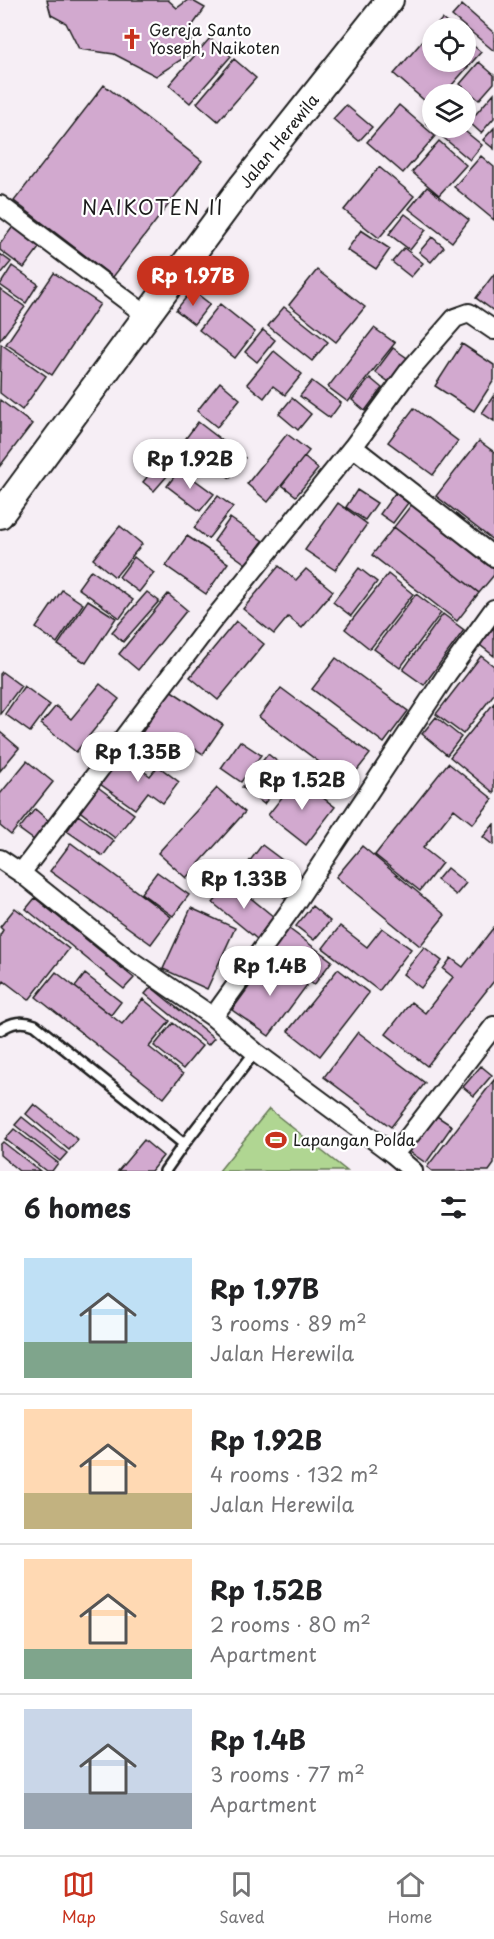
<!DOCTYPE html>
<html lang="en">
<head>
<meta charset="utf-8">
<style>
  :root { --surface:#fff; --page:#f2f2f2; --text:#202124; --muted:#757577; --line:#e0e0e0; --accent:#c8321e }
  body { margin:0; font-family:"Playpen Sans",sans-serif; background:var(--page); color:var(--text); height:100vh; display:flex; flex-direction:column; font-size:22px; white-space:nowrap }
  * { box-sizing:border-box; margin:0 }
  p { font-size:20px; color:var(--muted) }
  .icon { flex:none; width:33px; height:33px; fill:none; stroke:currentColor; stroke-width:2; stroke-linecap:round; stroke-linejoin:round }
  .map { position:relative; height:1171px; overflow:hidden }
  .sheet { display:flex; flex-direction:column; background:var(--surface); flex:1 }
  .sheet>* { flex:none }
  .controls { position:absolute; left:422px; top:18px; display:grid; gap:12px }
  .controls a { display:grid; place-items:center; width:54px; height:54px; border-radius:50%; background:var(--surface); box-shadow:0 3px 9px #0003; font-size:30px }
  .price { position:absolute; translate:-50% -51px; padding:0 14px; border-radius:21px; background:#fff; color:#222; font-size:20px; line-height:39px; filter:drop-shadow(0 2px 3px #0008) }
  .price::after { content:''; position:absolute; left:50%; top:36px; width:18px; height:14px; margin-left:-9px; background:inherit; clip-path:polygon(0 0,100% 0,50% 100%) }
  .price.selected { background:var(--accent); color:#fff }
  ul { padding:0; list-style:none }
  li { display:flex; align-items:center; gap:18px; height:150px; padding:0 24px }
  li+li { border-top:2px solid var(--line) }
  li span { display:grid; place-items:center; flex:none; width:168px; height:120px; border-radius:0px; color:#555 }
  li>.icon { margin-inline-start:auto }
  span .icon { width:72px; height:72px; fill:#fffc; stroke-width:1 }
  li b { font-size:26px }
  h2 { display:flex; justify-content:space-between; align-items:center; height:72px; padding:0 24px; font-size:26px }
  .tabs { display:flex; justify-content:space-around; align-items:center; height:84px; border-top:2px solid var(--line); background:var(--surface); font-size:16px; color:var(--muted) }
  .tabs a { display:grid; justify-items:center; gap:3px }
  .tabs .selected { color:var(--accent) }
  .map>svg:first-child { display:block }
  .green { fill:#b0d692; stroke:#667957; stroke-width:1.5 }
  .building { fill:#d2a9cf; stroke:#1c1c1c; stroke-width:1.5 }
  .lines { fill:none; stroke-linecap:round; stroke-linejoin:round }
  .service-casing { stroke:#1c1c1c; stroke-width:14 }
  .minor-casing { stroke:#1c1c1c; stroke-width:22 }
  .secondary-casing { stroke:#1c1c1c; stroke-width:30 }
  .service { stroke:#fff; stroke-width:9 }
  .minor { stroke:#fff; stroke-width:18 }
  .secondary { stroke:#fff; stroke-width:26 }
  .labels { text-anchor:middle; stroke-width:4.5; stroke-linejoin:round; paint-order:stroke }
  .poi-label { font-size:16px; fill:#1c1c1c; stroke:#fff; text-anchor:start }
  .street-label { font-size:16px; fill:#1c1c1c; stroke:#fff }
  .quarter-label { font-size:20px; letter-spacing:1.5px; fill:#1c1c1c; stroke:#fff }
</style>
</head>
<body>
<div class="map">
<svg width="494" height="1171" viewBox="0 0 494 1171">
  <rect width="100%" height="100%" fill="#f6eef5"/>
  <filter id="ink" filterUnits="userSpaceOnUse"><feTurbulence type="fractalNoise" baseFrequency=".0167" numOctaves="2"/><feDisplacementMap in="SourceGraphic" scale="12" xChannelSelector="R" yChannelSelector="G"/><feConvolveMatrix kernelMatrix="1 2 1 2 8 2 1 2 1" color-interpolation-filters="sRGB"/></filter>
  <g filter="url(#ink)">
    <path class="green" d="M269 1109 347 1171H219Z"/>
    <path class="building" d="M47 0H168L177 8 188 0H191L205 8 190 29 193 52 156 76 114 54 79 49 66 23 51 15Z
      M462 5 494 33V51L452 16Z
      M442 19 453 28H434Z
      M432 30V62H465V39L481 52 444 94H432V107L394 74Z
      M210 38 231 56 190 103 169 85Z
      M234 59 256 78 218 121 197 103Z
      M479 62 494 75V83L479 100 460 84Z
      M104 85 202 161 113 277 14 201Z
      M494 93V118L481 133 469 122Z
      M346 105 372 127 359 141 333 119Z
      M399 105 435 136 403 173 367 142Z
      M432 116V128H461L482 145 470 160 426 123Z
      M494 128V149L483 140Z
      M439 141 466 165 439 195 412 172Z
      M481 156 494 167V220L454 187Z
      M379 167 414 196 379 238 344 210Z
      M427 187 469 220 452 242 409 209Z
      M405 214 426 230 410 250 389 234Z
      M15 224 42 244 24 268 0 250V244Z
      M361 230 390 249 376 269 347 250Z
      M432 237 444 247 431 262 419 252Z
      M404 248 423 263 411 277 392 262Z
      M0 254 11 262 0 275Z
      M12 266 38 284 26 303 0 285Z
      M317 270 365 307 336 342 289 305Z
      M54 273 100 304 52 375 6 344Z
      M494 274V311L476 298Z
      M0 289 25 307 0 340Z
      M192 290 210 304 194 324 176 310Z
      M220 304 255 332 235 358 199 330Z
      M284 307 328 342 312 361 268 326Z
      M374 328 395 343 348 402 328 387Z
      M263 330 275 340 257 362 245 352Z
      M1 344 46 376 22 410 0 393Z
      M462 344 494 365V380L474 411 435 386Z
      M393 348 410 360 392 384 375 372Z
      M274 351 302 374 285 395 273 386 264 398 247 384Z
      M370 378 382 388 365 411 352 400Z
      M312 381 341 403 330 418 300 396Z
      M220 382 240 399 217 427 197 411Z
      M494 395V421L482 413Z
      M292 398 311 414 298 430 279 414Z
      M0 400 32 424 0 466Z
      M414 408 458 441 433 475 388 442Z
      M198 422 245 458 230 478 183 442Z
      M287 434 309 451 268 502 247 484Z
      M479 441 494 452V541L436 496Z
      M169 451 181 460 154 491 143 482Z
      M304 457 318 469 296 496 282 485Z
      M180 469 214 494 200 511 167 486Z
      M357 490 377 503 365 520 346 507Z
      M395 493 408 503 393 523 380 514Z
      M218 496 233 507 208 539 194 528Z
      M338 503 367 524 335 570 305 550Z
      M412 504 494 568V575L479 593 394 527Z
      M230 518 263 541 246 564 214 541Z
      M120 526 142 544 115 577 93 559Z
      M394 527 479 593 457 621 372 555Z
      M187 536 228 563 206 594 166 566Z
      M134 557 154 573 139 592 119 577Z
      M279 566 296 580 306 569 333 591 302 628 288 617 274 634 243 609Z
      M359 568 377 582 351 616 333 602Z
      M91 570 133 600 120 618 78 588Z
      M388 574 413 594 370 649 345 629Z
      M62 590 83 604 57 643 36 628Z
      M147 592 159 601 123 642 112 632Z
      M168 594 187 610 138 670 119 654Z
      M416 594 441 613 400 668 374 649Z
      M88 600 116 618 86 663 58 645Z
      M443 614 464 630 424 685 403 670Z
      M236 621 264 644 218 700 190 677Z
      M494 627V656L480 645Z
      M481 656 494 666V694L463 734 436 714Z
      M336 658 408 711 384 743 312 689Z
      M2 672 21 686 0 714V674Z
      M100 684 119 699 76 752 41 724 56 706 71 719Z
      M24 686 50 705 30 732 5 714Z
      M281 688 370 754 347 783 259 717Z
      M170 690 223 725 203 754 183 741 167 763 136 742Z
      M494 703V793L450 757Z
      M436 717 461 737 447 755 422 734Z
      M0 732 19 748 0 771Z
      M240 741 261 755 241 782 221 768Z
      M268 754 289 771 264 804 242 787Z
      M122 755 150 776 158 766 179 782 163 803 148 792 135 809 100 784Z
      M27 761 53 782 11 835 0 826V794Z
      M448 763 493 799 473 824 454 809 423 848 442 863 420 891 375 855Z
      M297 778 335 807 306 845 268 815Z
      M95 785 134 814 115 838 77 809Z
      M217 788 245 812 186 878 158 853Z
      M35 809 49 821 34 840 19 829Z
      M78 815 114 841 103 856 67 831Z
      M494 824V844L493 845 483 837Z
      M71 843 171 917 151 944 50 871Z
      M262 845 302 875 285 898 245 867Z
      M362 846 445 915 420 946 336 877Z
      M447 868 466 883 456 895 437 880Z
      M157 872 189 895 173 916 141 893Z
      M231 882 274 917 257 939 213 903Z
      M35 898 134 978 124 989 26 909Z
      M312 906 330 921 314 940 296 926Z
      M15 908 69 949 29 1000 4 981 0 987V935L3 930 0 927Z
      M191 908 235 928 207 989 163 969Z
      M340 926 367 947 382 928 411 949 379 991 323 948Z
      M494 927V981L427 1066 386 1034 411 1002 425 1013 453 977 443 969 451 958 463 967Z
      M288 928 332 961 314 985 270 952Z
      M424 947 442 961 421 988 403 974Z
      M270 958 307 985 269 1036 232 1010Z
      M338 969 369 993 320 1056 288 1031Z
      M56 972 122 1024 143 999 170 1021 149 1047 183 1074 164 1098 36 997Z
      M85 974 121 1002 111 1015 75 987Z
      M151 987 214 1038 208 1045 145 994Z
      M173 1023 202 1046 183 1069 154 1046Z
      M358 1032 425 1083 391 1127 324 1077Z
      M481 1066 492 1075 474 1096 463 1087Z
      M494 1080V1164L489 1171H432L427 1167Z
      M34 1104 78 1140 69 1150 26 1114Z
      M435 1115 452 1126 426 1163 410 1152Z
      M22 1117 67 1153 60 1161 15 1125Z
      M14 1129 58 1163 52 1171H46L5 1139Z
      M144 1140 163 1156 151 1171H118Z
      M3 1142 40 1171H19L0 1155V1145Z"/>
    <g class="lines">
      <defs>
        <path id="service" d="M0 1030C12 1022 22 1020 35 1025L184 1144
          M165 1171 184 1144 255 1052"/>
        <path id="minor" d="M0 205 146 315
          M353 447 494 557
          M0 859 21 873 127 958 213 1017 255 1052 393 1154 407 1139 494 1026
          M21 873 209 625 353 447 408 372 455 318 469 313 494 330
          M213 1017 294 905 447 674 494 609
          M393 1154 413 1171"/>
        <path id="secondary" d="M0 515 243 185 390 0"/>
      </defs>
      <use href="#service" class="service-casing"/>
      <use href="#minor" class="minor-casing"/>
      <use href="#secondary" class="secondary-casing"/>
      <use href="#service" class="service"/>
      <use href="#minor" class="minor"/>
      <use href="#secondary" class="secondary"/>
    </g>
  </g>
  <defs>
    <symbol id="church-bare" viewBox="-9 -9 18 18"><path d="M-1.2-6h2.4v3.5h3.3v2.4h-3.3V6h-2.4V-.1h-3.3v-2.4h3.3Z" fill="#c8321e" stroke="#fff" stroke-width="2.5" paint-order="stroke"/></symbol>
    <symbol id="stadium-bare" viewBox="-9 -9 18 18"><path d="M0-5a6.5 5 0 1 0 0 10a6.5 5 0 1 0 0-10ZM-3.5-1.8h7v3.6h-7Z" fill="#c8321e" stroke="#fff" stroke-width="2.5" paint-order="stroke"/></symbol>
  </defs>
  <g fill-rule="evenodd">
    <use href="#church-bare" x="117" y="24" width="30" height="30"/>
    <use href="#stadium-bare" x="261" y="1125" width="30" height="30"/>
  </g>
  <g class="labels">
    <g class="poi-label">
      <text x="149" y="36">Gereja Santo<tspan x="149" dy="18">Yoseph, Naikoten</tspan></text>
      <text x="293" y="1146">Lapangan Polda</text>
    </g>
    <g class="street-label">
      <text transform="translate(279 141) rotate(-51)" y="6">Jalan Herewila</text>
    </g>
    <g class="quarter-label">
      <text x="153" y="215">NAIKOTEN II</text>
    </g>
  </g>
</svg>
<div class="controls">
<a><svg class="icon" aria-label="locate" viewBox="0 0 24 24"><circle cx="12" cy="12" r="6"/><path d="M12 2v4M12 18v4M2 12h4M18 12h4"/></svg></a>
<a><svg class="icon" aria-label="layers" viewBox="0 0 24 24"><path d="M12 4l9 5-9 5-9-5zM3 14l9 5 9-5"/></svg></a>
</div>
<b class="price selected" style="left:193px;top:307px">Rp 1.97B</b>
<b class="price" style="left:190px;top:490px">Rp 1.92B</b>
<b class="price" style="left:138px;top:783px">Rp 1.35B</b>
<b class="price" style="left:302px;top:811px">Rp 1.52B</b>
<b class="price" style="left:244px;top:910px">Rp 1.33B</b>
<b class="price" style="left:270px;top:997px">Rp 1.4B</b>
</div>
<section class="sheet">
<h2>6 homes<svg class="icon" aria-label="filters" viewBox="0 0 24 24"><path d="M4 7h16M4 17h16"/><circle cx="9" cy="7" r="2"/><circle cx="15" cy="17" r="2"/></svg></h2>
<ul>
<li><span style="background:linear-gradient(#bfe0f5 70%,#7fa58c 0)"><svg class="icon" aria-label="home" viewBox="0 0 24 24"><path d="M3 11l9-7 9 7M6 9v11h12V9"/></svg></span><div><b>Rp 1.97B</b><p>3 rooms · 89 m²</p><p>Jalan Herewila</p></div></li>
<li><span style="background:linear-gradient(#ffd9b3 70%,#c2b280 0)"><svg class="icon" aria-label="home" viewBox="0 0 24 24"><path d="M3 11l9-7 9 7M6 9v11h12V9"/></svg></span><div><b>Rp 1.92B</b><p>4 rooms · 132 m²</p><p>Jalan Herewila</p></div></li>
<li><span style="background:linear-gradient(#ffd9b3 75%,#7fa58c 0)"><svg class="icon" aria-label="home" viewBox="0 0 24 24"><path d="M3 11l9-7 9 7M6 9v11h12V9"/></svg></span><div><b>Rp 1.52B</b><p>2 rooms · 80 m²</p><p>Apartment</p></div></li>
<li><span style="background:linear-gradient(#c9d6e8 70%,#9aa5b1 0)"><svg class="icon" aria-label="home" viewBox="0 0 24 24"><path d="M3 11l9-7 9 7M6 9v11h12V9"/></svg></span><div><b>Rp 1.4B</b><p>3 rooms · 77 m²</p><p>Apartment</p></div></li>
</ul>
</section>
<nav class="tabs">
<a class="selected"><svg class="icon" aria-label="map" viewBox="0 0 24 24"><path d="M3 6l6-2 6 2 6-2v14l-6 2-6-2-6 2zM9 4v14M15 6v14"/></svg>Map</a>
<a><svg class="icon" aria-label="saved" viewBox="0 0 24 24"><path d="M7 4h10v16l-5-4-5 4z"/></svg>Saved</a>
<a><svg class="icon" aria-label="home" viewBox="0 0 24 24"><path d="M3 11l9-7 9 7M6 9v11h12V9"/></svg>Home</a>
</nav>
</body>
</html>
